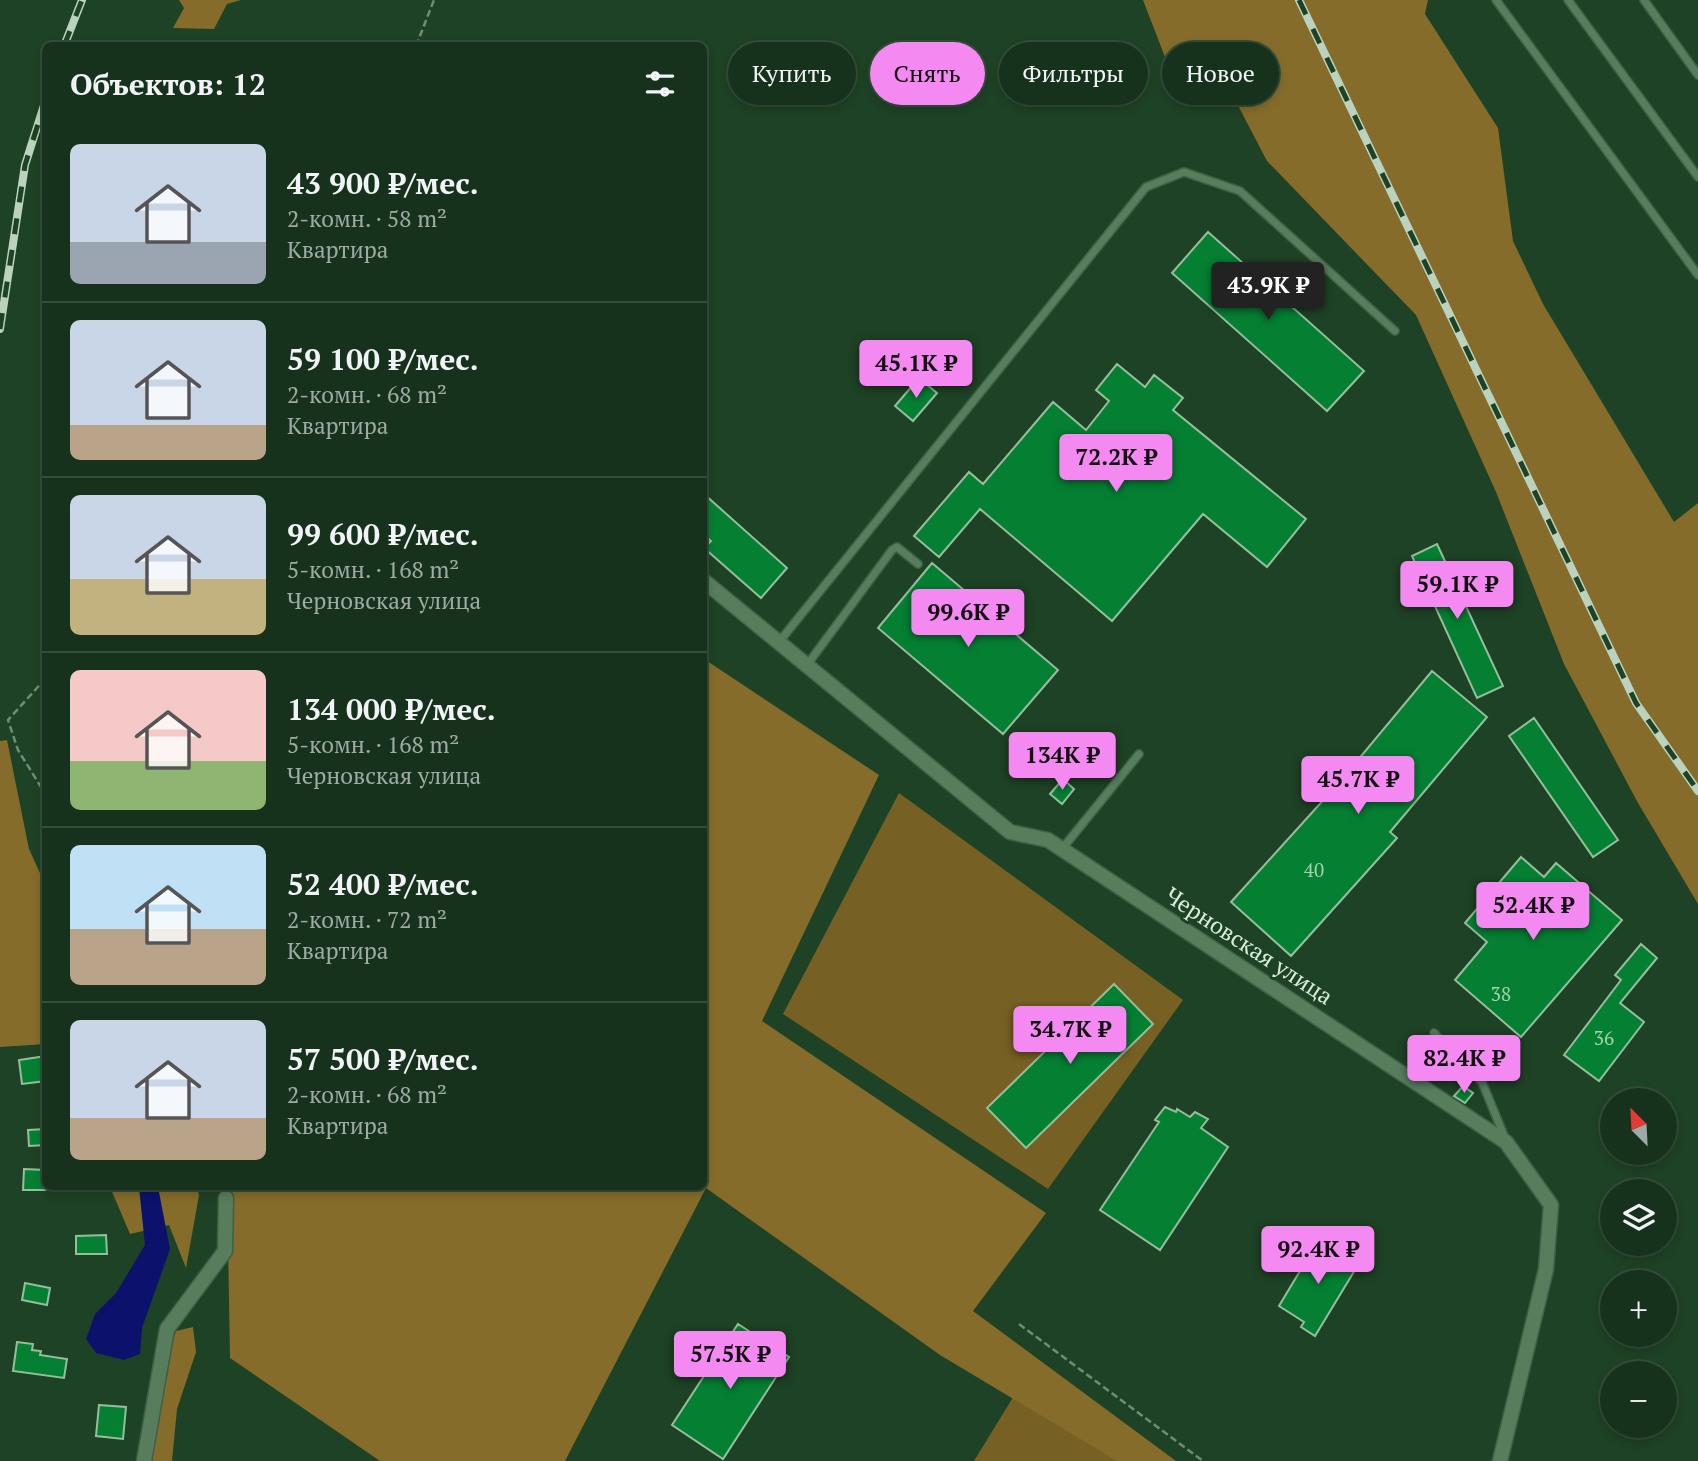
<!DOCTYPE html>
<html lang="ru">
<head>
<meta charset="utf-8">
<style>
  :root { --surface:#16321c; --page:#1f3a25; --text:#f1f3f6; --muted:#9eaaa3; --line:#354d3b; --accent:#f489f1 }
  body { margin:0; font-family:"PT Serif",serif; background:var(--page); color:var(--text); height:100vh; display:flex; flex-direction:column; font-size:26px; white-space:nowrap }
  * { box-sizing:border-box; margin:0 }
  p { font-size:23px; color:var(--muted) }
  .icon { flex:none; width:38px; height:38px; fill:none; stroke:currentColor; stroke-width:2; stroke-linecap:round; stroke-linejoin:round }
  .map { position:relative; flex:1; overflow:hidden }
  .sheet { position:absolute; left:42px; top:42px; width:665px; height:1148px; display:flex; flex-direction:column; background:var(--surface); border-radius:10px; box-shadow:0 4px 10px #0003,0 0 0 2px var(--line) }
  .sheet>* { flex:none }
  .guide { position:absolute; left:728px; top:42px; width:665px; height:63px; display:flex; gap:14px }
  .needle { width:46px; rotate:336deg }
  .buttons { position:absolute; left:1600px; top:1088px; display:grid; gap:14px }
  .buttons a { display:grid; place-items:center; width:77px; height:77px; border-radius:50%; background:var(--surface); box-shadow:0 4px 10px #0003,0 0 0 2px var(--line); font-size:35px }
  .price { position:absolute; translate:-50% -60px; padding:0 16px; border-radius:7px; background:var(--accent); color:#111; font-size:23px; line-height:46px; filter:drop-shadow(0 2px 4px #0008) }
  .price::after { content:''; position:absolute; left:50%; top:42px; width:21px; height:16px; margin-left:-10px; background:inherit; clip-path:polygon(0 0,100% 0,50% 100%) }
  .price.current { background:#222; color:#fff }
  ul { padding:0; list-style:none }
  li { display:flex; align-items:center; gap:21px; height:175px; padding:0 28px }
  li+li { border-top:2px solid var(--line) }
  li span { display:grid; place-items:center; flex:none; width:196px; height:140px; border-radius:10px; color:#555 }
  li>.icon { margin-inline-start:auto }
  span .icon { width:84px; height:84px; fill:#fffc; stroke-width:1 }
  li b { font-size:30px }
  h2 { display:flex; justify-content:space-between; align-items:center; height:84px; padding:0 28px; font-size:30px }
  .chip { padding:0 24px; border-radius:32px; background:var(--surface); box-shadow:0 4px 10px #0003,0 0 0 2px var(--line); font-size:24px; line-height:63px }
  .chip.current { background:var(--accent); color:#111 }
  .map>svg:first-child { display:block }
  .green { fill:#776024 }
  .forest { fill:#856c2a }
  .water { fill:#0c126c }
  .building { fill:#058033; stroke:#96be9b; stroke-width:2 }
  .lines { fill:none; stroke-linecap:round; stroke-linejoin:round }
  .service-casing { stroke:#3f5f46; stroke-width:10 }
  .minor-casing { stroke:#3f5f46; stroke-width:17 }
  .path { stroke:#708d74; stroke-width:2.5; stroke-dasharray:7 3.5; stroke-linecap:butt }
  .service { stroke:#577d5d; stroke-width:7 }
  .minor { stroke:#577d5d; stroke-width:14 }
  .rail-casing { stroke:#bbd3be; stroke-width:8 }
  .rail { stroke:#1e4225; stroke-width:5; stroke-dasharray:16; stroke-linecap:butt }
  .labels { text-anchor:middle; stroke-width:6; stroke-linejoin:round; paint-order:stroke }
  .number-label { font-size:19px; fill:#a3d2b0 }
  .street-label { font-size:23px; fill:#d8edda; stroke:#1e4225 }
</style>
</head>
<body>
<div class="map">
<svg width="1698" height="1461" viewBox="0 0 1698 1461">
  <rect width="100%" height="100%" fill="#1e4225"/>
  <path class="green" d="M899 793 1183 1000 1048 1189 783 1014Z
    M1015 1394 1125 1461H974Z"/>
  <path class="forest" d="M179 0H241L227 4 214 29 173 28 184 8Z
    M1143 0H1428L1425 14 1498 128 1513 241 1543 304 1674 522 1698 503V904L1638 803 1564 664 1496 492 1416 315 1267 161 1231 92 1180 96Z
    M704 659 879 775 762 1021 1046 1213 973 1311 1176 1461H1117L940 1355 706 1188 565 1461H380L230 1358 227 1187 704 1186Z
    M7 740 29 849 45 884 46 1044 0 1047V741Z
    M110 1187H197L199 1195 186 1268 169 1225 130 1234Z
    M193 1327 196 1352 177 1409 172 1461H152L167 1359 176 1331Z"/>
  <path class="water" d="M139 1187H158L170 1249 142 1328 140 1354 124 1360 96 1353 86 1339 95 1314 116 1293 145 1245Z"/>
  <path class="building" d="M1208 232 1364 371 1327 411 1172 273Z
    M1117 364 1145 387 1154 375 1183 398 1173 410 1306 519 1267 567 1203 514 1112 621 980 509 939 557 914 536 969 472 983 484 1053 402 1086 430 1109 401 1096 390Z
    M919 378 937 393 913 421 895 406Z
    M704 494 787 568 761 598 704 548 711 541 704 535Z
    M1437 544 1503 686 1477 698 1412 556Z
    M932 563 1058 670 1003 734 878 628Z
    M1432 671 1487 717 1390 832 1397 838 1291 956 1231 902 1337 785Z
    M1534 718 1618 840 1593 857 1509 736Z
    M1063 779 1074 789 1062 804 1050 794Z
    M1521 857 1544 877 1556 863 1622 920 1521 1037 1455 980 1487 942 1465 923Z
    M1641 944 1657 958 1620 1003 1644 1022 1599 1081 1564 1055 1621 980 1615 975Z
    M1114 984 1153 1024 1026 1148 987 1108Z
    M46 1056V1081L22 1084 19 1060Z
    M1463 1086 1473 1093 1465 1103 1454 1096Z
    M1165 1107 1176 1112 1177 1109 1190 1117 1195 1112 1208 1119 1201 1128 1228 1147 1160 1250 1100 1210 1159 1122 1155 1120Z
    M46 1129V1145L29 1146 28 1130Z
    M24 1169 46 1170V1190H23Z
    M106 1235 107 1254H76V1236Z
    M1321 1236 1334 1244 1332 1249 1358 1265 1315 1336 1301 1327 1304 1322 1279 1306Z
    M25 1283 50 1288 47 1305 22 1300Z
    M738 1324 789 1357 723 1459 672 1425Z
    M17 1342 33 1344 32 1350 41 1351 40 1355 67 1359 64 1378 13 1371Z
    M99 1405 126 1407 123 1439 96 1436Z"/>
  <g class="lines">
    <defs>
      <path id="service" d="M1496 0 1698 275
        M1568 0 1698 177
        M1644 0 1698 75
        M779 642 1146 187 1184 172 1240 191 1395 331
        M807 665 892 550 897 547 918 564
        M1062 849 1139 754
        M1434 1033 1482 1082 1505 1138"/>
      <path id="minor" d="M704 581 1010 832 1048 840 1506 1142 1551 1205 1546 1269 1500 1461
        M144 1461 167 1329 225 1251 226 1198"/>
    </defs>
    <use href="#service" class="service-casing"/>
    <use href="#minor" class="minor-casing"/>
    <path class="path" d="M416 46 434 0
      M46 678 8 720 18 750 46 795
      M1019 1324 1203 1461"/>
    <use href="#service" class="service"/>
    <use href="#minor" class="minor"/>
    <defs>
      <path id="rail" d="M1299 0 1636 703 1698 791
        M64 46 82 0
        M0 329 25 165 46 99"/>
    </defs>
    <use href="#rail" class="rail-casing"/>
    <use href="#rail" class="rail"/>
  </g>
  <g class="labels">
    <g class="number-label">
      <text x="1314" y="877">40</text>
      <text x="1501" y="1001">38</text>
      <text x="1604" y="1045">36</text>
    </g>
    <g class="street-label">
      <text transform="translate(1249 946) rotate(33)" y="8">Черновская улица</text>
    </g>
  </g>
</svg>
<div class="buttons">
<a><svg class="needle" viewBox="-14 -14 28 28"><path d="M0-13l5 13h-10z" fill="#e53935"/><path d="M0 13l5-13h-10z" fill="#9eaaa3"/></svg></a>
<a><svg class="icon" aria-label="layers" viewBox="0 0 24 24"><path d="M12 4l9 5-9 5-9-5zM3 14l9 5 9-5"/></svg></a>
<a>+</a>
<a>−</a>
</div>
<b class="price current" style="left:1268px;top:322px">43.9K ₽</b>
<b class="price" style="left:916px;top:400px">45.1K ₽</b>
<b class="price" style="left:1116px;top:494px">72.2K ₽</b>
<b class="price" style="left:1457px;top:621px">59.1K ₽</b>
<b class="price" style="left:968px;top:649px">99.6K ₽</b>
<b class="price" style="left:1062px;top:792px">134K ₽</b>
<b class="price" style="left:1358px;top:816px">45.7K ₽</b>
<b class="price" style="left:1533px;top:942px">52.4K ₽</b>
<b class="price" style="left:1070px;top:1066px">34.7K ₽</b>
<b class="price" style="left:1464px;top:1095px">82.4K ₽</b>
<b class="price" style="left:1318px;top:1286px">92.4K ₽</b>
<b class="price" style="left:730px;top:1391px">57.5K ₽</b>
<div class="guide">
<a class="chip">Купить</a>
<a class="chip current">Снять</a>
<a class="chip">Фильтры</a>
<a class="chip">Новое</a>
</div>
<section class="sheet">
<h2>Объектов: 12<svg class="icon" aria-label="filters" viewBox="0 0 24 24"><path d="M4 7h16M4 17h16"/><circle cx="9" cy="7" r="2"/><circle cx="15" cy="17" r="2"/></svg></h2>
<ul>
<li><span style="background:linear-gradient(#c9d6e8 70%,#9aa5b1 0)"><svg class="icon" aria-label="home" viewBox="0 0 24 24"><path d="M3 11l9-7 9 7M6 9v11h12V9"/></svg></span><div><b>43 900 ₽/мес.</b><p>2-комн. · 58 m²</p><p>Квартира</p></div></li>
<li><span style="background:linear-gradient(#c9d6e8 75%,#b9a48a 0)"><svg class="icon" aria-label="home" viewBox="0 0 24 24"><path d="M3 11l9-7 9 7M6 9v11h12V9"/></svg></span><div><b>59 100 ₽/мес.</b><p>2-комн. · 68 m²</p><p>Квартира</p></div></li>
<li><span style="background:linear-gradient(#c9d6e8 60%,#c2b280 0)"><svg class="icon" aria-label="home" viewBox="0 0 24 24"><path d="M3 11l9-7 9 7M6 9v11h12V9"/></svg></span><div><b>99 600 ₽/мес.</b><p>5-комн. · 168 m²</p><p>Черновская улица</p></div></li>
<li><span style="background:linear-gradient(#f6c9c9 65%,#8fb573 0)"><svg class="icon" aria-label="home" viewBox="0 0 24 24"><path d="M3 11l9-7 9 7M6 9v11h12V9"/></svg></span><div><b>134 000 ₽/мес.</b><p>5-комн. · 168 m²</p><p>Черновская улица</p></div></li>
<li><span style="background:linear-gradient(#bfe0f5 60%,#b9a48a 0)"><svg class="icon" aria-label="home" viewBox="0 0 24 24"><path d="M3 11l9-7 9 7M6 9v11h12V9"/></svg></span><div><b>52 400 ₽/мес.</b><p>2-комн. · 72 m²</p><p>Квартира</p></div></li>
<li><span style="background:linear-gradient(#c9d6e8 70%,#b9a48a 0)"><svg class="icon" aria-label="home" viewBox="0 0 24 24"><path d="M3 11l9-7 9 7M6 9v11h12V9"/></svg></span><div><b>57 500 ₽/мес.</b><p>2-комн. · 68 m²</p><p>Квартира</p></div></li>
</ul>
</section>
</div>
</body>
</html>
